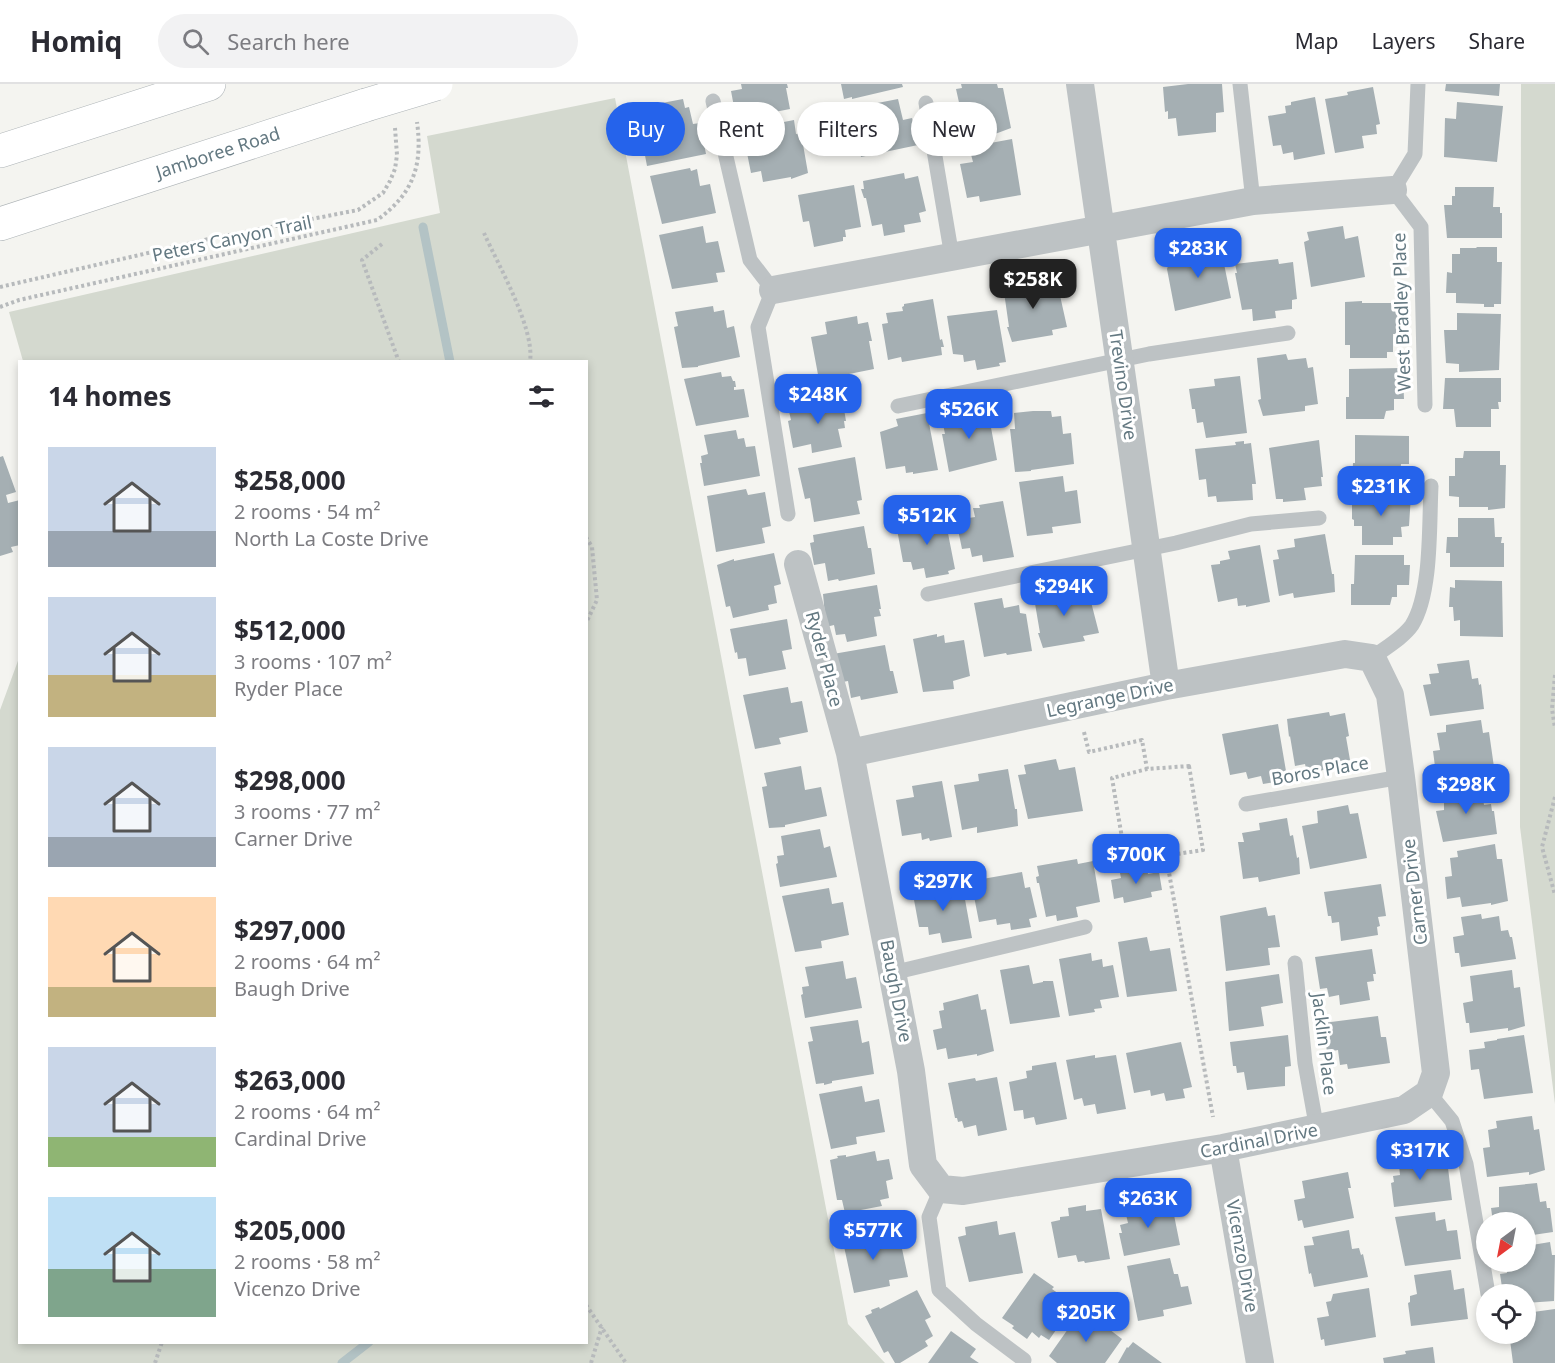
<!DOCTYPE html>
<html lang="en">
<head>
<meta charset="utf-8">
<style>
  :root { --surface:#fff; --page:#f2f2f3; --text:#2b2b33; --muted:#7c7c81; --line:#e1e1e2; --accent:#2563eb }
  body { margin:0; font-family:"Noto Sans",sans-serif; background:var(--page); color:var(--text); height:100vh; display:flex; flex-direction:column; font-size:22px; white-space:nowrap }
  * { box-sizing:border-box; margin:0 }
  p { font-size:20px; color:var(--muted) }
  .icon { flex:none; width:33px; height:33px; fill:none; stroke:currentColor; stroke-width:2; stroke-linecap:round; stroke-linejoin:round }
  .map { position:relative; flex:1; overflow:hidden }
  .panel { position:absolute; left:18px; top:276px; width:570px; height:984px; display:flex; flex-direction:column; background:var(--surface); border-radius:0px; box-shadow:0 3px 9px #0003 }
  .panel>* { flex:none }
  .banner { position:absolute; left:606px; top:18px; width:570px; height:54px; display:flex; gap:12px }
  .needle { width:39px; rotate:212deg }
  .buttons { position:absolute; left:1476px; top:1128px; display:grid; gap:12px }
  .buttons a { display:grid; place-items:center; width:60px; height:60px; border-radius:50%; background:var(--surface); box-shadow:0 3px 9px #0003; font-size:30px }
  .price { position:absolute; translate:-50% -51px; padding:0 14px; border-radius:12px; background:var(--accent); color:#fff; font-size:20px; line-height:39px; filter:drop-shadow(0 2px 3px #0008) }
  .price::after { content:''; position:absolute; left:50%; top:36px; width:18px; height:14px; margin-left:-9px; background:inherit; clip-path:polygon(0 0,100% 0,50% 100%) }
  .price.on { background:#222; color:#fff }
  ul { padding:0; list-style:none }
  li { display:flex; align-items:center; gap:18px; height:150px; padding:0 30px }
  li span { display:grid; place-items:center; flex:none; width:168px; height:120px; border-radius:0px; color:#555 }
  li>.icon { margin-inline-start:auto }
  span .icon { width:72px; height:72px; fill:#fffc; stroke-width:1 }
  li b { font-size:26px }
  h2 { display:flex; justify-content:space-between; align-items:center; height:72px; padding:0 30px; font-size:26px }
  .pill { padding:0 21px; border-radius:27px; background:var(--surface); box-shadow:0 3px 9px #0003; font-size:21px; line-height:54px }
  .pill.on { background:var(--accent); color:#fff }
  header { display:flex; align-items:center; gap:36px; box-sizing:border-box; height:84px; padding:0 30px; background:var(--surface); border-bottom:2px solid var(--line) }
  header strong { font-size:28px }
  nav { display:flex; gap:33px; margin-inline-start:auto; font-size:21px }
  .search { width:420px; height:54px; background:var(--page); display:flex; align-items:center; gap:15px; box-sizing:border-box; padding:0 21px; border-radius:33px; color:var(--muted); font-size:22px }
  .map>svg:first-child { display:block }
  .green { fill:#d4d9cf }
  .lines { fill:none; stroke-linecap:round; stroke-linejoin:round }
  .stream { stroke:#b3c3c5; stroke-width:9 }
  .building { fill:#a5afb3 }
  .primary-casing { stroke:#aeb4b7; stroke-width:34 }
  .path { stroke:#b7babc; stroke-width:4; stroke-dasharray:3 3; stroke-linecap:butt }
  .service { stroke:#bdc2c4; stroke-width:15 }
  .minor { stroke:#bdc2c4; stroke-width:28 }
  .primary { stroke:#fff; stroke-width:33 }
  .primary-bridge-casing { stroke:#aeb4b7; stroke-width:34; stroke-linecap:butt }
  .primary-bridge { stroke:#fff; stroke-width:33 }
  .labels { text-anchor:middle; stroke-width:6; stroke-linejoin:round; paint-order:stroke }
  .street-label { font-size:18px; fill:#637881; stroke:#fff }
</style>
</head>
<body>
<header>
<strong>Homiq</strong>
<div class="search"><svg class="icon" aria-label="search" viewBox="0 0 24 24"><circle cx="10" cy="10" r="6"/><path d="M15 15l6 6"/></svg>Search here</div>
<nav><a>Map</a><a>Layers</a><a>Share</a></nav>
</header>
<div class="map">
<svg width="1555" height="1279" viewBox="0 0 1555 1279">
  <rect width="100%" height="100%" fill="#f4f4f0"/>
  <path class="green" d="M1521 0H1555V1020L1520 743Z
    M615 14 848 1240 885 1279H0V626L19 574 20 1258H586V278L23 277 9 228 440 129 427 52Z"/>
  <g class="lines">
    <path class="stream" d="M423 143 450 278
      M342 1279 369 1258"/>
  </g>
  <path class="building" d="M741 0H787L788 4H786L790 25 739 35 738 27 735 28 731 7 742 5Z
    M841 0H902L903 3 852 15V13L844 15Z
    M961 0H997L998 4H1003L1011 44 995 50V47L955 55 951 25 960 23 956 5 962 4Z
    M1188 0H1222L1224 28 1216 29V48L1178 52 1176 34 1168 35V27L1165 28 1163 3Z
    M1446 0H1500L1499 12 1445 7Z
    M1373 3 1380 40 1376 41 1377 50 1362 52 1364 64 1335 69 1325 15 1348 11 1347 8Z
    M1315 13 1325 70 1294 76 1293 68 1283 70 1281 61 1273 62 1268 32 1286 29 1285 22 1291 21V18Z
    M683 15 685 24 689 23 693 40 700 39 706 70 647 82 639 40 644 38 641 23Z
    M898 15 903 36 912 34 918 61 861 73 857 49 859 48 858 42 866 40 862 22Z
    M1457 18 1503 22 1497 78 1444 73 1445 34 1456 35Z
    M794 36 796 50 801 49 808 89 791 95V93L763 98 761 87 751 89 747 69 754 68 750 50 759 49 758 43Z
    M1012 55 1021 111 980 118 979 112 967 114 960 80 973 78 969 63Z
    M690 84 691 87 697 85 700 102 710 100 716 129 662 140 650 92Z
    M904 89 905 95 918 92 926 127 919 129 921 138 904 141 905 148 884 152 882 140 872 142 866 114H864L861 105H864L863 97Z
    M854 101 861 143 845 146 846 153H843V157L814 163 809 137 803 138 798 111Z
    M1455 103H1494L1493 123H1500V129H1502V154H1447L1444 121H1452V112H1455Z
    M703 142 706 159 718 157 725 188 716 189 718 198 672 205 659 151Z
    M1343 142 1345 155 1358 152 1365 193 1311 203 1304 158 1309 156 1307 148Z
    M1214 161 1217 177 1223 175 1231 214 1175 227 1167 185 1168 182 1183 180 1182 167Z
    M1477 163H1497V178H1502L1501 220H1494V223H1484V220L1456 219V209H1446L1447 188 1452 189V170H1460V164H1476Z
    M1278 175 1279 180 1293 178 1297 215 1292 216V225L1275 227 1276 234 1253 237 1252 225 1242 226 1235 189H1237L1235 180Z
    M1033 196 1034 202 1057 198 1067 243 1052 246 1053 251 1012 258 1007 243H1009L1003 201Z
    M933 215 940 256 942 255 944 263H941L942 271 902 278 901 273 888 276 882 240 888 239 886 229 903 227 902 223 904 222V220Z
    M1362 217V219H1404V250H1393V268H1387V274H1350V261H1345V218Z
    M713 222 714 228 724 226 727 244 734 242 740 273 698 282V283L682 284 674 243 678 242 675 228Z
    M997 226 1006 278 999 279 1000 282 977 286 975 276 964 278 963 271 953 270 947 232Z
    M1457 229 1501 230 1499 286 1459 288V280L1446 279 1444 246H1457Z
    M857 232 858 240 868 238 872 257H869L874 285 819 296 811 253 827 250 825 238Z
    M1286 270 1288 276 1306 274 1308 284 1313 283 1318 320 1305 322V327L1263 332 1258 316 1261 315 1257 274Z
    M1401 284V293H1403L1404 315H1394V326L1386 327 1384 335H1346V313H1349V285Z
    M721 288 722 293 731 292 733 297H735L736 303H734V306L744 305 749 333 696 342 684 295Z
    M1240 292 1247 349 1206 354 1203 338 1197 339 1195 325H1192L1189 305 1215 302 1214 295Z
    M1445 294H1501V318H1498L1499 325H1491V343H1456L1454 325H1443Z
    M842 313 846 337H844L845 344 838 345 842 363 812 369 811 360 793 364 788 337 791 336 788 323Z
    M987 322 997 376 949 388 942 350H945L943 340 960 337 959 327Z
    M1033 327H1051L1052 333 1061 332 1063 350 1071 349 1074 380 1031 386V387L1015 388 1010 345H1015L1014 329Z
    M927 329 938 386 913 390V388L906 389 905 382 886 385 880 348 898 342 896 335Z
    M736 346 738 355 744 354 746 363 755 362 760 392 704 402 700 379H702L701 372 708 370 704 351Z
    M1355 351 1409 352V380H1401L1400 394H1392L1391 400 1352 399 1353 379H1355Z
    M1319 356 1323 393H1321L1322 402 1304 404 1306 416 1283 418V415H1276L1269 364Z
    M1244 357V360L1251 359 1256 400H1252L1253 416 1217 418 1216 412 1208 413 1206 395 1199 396 1195 365 1236 361 1235 358Z
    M1464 367H1500V381H1506L1505 424 1488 426V423H1459V413L1449 412V392H1455V374H1463Z
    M3 372 16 408 6 411 8 419 20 416V461L11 463 13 468 0 472V373Z
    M855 373 862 416 857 417 860 430 814 438 810 414 805 415 798 384Z
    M1063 392 1065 408 1077 406 1081 439 1052 443 1053 449 1027 452 1019 398Z
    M746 405 748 411 765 408 771 442 762 444 765 459 716 468 707 412Z
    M1352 411H1411L1409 442 1401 443 1402 453H1393V461H1362V442H1354V436L1352 435Z
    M1003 417 1014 473 983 478 982 471 972 473 970 464 962 465 956 436 975 433 973 424H980L979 421Z
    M945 434 955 485 948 487 949 490 926 494 924 484 913 486 911 478H903L896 440 924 435V438Z
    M1458 434H1494L1495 453H1502L1501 459H1504V483H1450V469H1446L1447 453H1458Z
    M864 442 868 464H871L875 490 839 497 838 495 828 497 825 479 814 481 810 459 814 458 813 451Z
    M1325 450 1332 490H1334L1335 508 1294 514 1293 509 1279 512 1273 476 1279 475 1277 466 1295 463 1294 455Z
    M1260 461 1270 518 1246 523V521L1238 522 1237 514 1218 518 1211 481 1220 480V477L1230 475 1228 467Z
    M774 469 781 500 774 502 777 519 768 521 769 526 733 534 730 522 726 523 717 481 734 475V477Z
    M1355 471H1404V481H1410L1409 501H1397V513H1392L1390 521H1351V500H1354Z
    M1455 496 1502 497 1503 553 1460 552V536L1454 537 1453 523H1449L1450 503 1455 504Z
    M877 501 881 525H879L881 532 874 533 877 552 847 558 845 550 836 551 834 541 826 543 823 510Z
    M1064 503 1065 509 1082 506 1084 515 1090 514 1099 549 1083 552 1085 557 1043 564 1038 549H1040L1033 508Z
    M1002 514 1004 524 1019 521 1020 529 1026 530 1032 567 1007 571 1006 569 984 573 974 519Z
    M787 535 792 565 782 567 786 585 749 592 746 574 738 575 737 568 735 569 730 545Z
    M937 550V553L944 551 945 559 964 556 970 592 953 597 954 605 923 608 913 555Z
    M885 561 890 587H893L898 609 861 616 860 612 851 614 848 597 837 599 833 570Z
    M1469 576 1472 595 1478 594 1479 601 1481 600 1484 625 1430 632 1423 601 1431 600 1429 590 1439 589 1437 580Z
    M788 603 791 619 802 617 808 648 779 654 781 660 755 665 743 611Z
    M1329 628 1330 632 1345 629 1349 652 1346 653 1350 676 1328 681 1329 685 1307 689 1305 680 1295 682 1290 652 1289 653 1287 635Z
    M1481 636 1483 649 1489 648 1495 690 1478 694V692L1437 698 1433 667 1440 666 1437 649 1446 648V641Z
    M1278 640 1286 687 1279 688 1281 697 1263 700 1261 692 1248 695 1246 688 1230 691 1222 650Z
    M1056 675 1059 686 1075 683 1083 727 1028 735 1018 691 1026 690 1024 681Z
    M801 682 805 706 821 703 827 732 785 741V743L769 744 762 703 767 702 764 689Z
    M1008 685 1015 725H1017L1018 742 977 749V743L962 746 954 701 979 697 978 690Z
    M942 697 952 753 930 757 929 754 922 756 921 749 902 752 896 716 914 713 912 702Z
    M1481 702 1484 721 1491 720 1492 727H1494L1497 750 1443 758 1436 727 1444 726V707Z
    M1348 721 1350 730 1358 729 1367 774 1310 785 1302 742 1318 739 1317 727Z
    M1287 734 1290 752 1293 751 1297 774 1299 773 1300 790 1259 798 1258 793 1243 795 1238 758H1244L1242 749 1260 746 1259 739Z
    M820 745 824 764 830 762 837 793 780 803 776 780 778 779 777 772 784 771 781 752Z
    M1495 760 1497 775H1502L1508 817 1491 821V819L1462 823 1460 813 1447 815 1445 793 1452 792 1450 774 1458 773 1457 767Z
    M1077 775 1078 780 1093 777 1100 818 1076 823 1078 833 1057 837 1056 831 1046 833 1039 799H1037L1036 793 1039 792 1037 782Z
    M1147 784 1148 790 1159 788 1162 806 1151 808 1152 813 1124 819 1123 813 1114 815 1111 796 1121 794 1120 789Z
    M1022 788 1025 804 1030 803 1037 833 1029 835 1031 843 1011 846 1010 839 997 841 996 835 979 838 971 797Z
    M962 799 972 854 942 859 940 849 929 851 928 843H919L912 805Z
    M1381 800 1386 832 1378 833 1380 842 1377 843 1378 851 1341 857 1339 838 1332 839 1331 832H1328L1324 808Z
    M829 804 832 820 843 818 849 851 821 857 822 864 795 868 782 812Z
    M1266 823 1268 832 1275 831 1280 863 1268 864 1270 881 1226 887 1220 832Z
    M1481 830 1482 835 1499 832 1501 847 1508 846 1510 853H1512L1516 875 1461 883 1459 869H1455L1453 853 1464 851 1461 833Z
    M1147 853 1150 867 1170 864 1177 907 1127 913 1118 858Z
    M1372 865 1376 890H1373L1374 897 1367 898 1370 916 1340 921 1339 911 1329 913 1327 904 1320 905 1315 873Z
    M1091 869 1092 877 1102 875 1103 883 1113 881 1119 913 1100 916 1102 924 1094 925 1095 928 1069 932 1059 875Z
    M843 877 846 895 856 893 862 924 805 934 801 911 803 910 802 903 809 902 805 883Z
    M1029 881 1033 900 1043 898V897H1053L1060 933 1010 940 1000 886Z
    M1512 886 1514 904 1520 903 1525 942 1508 947V944L1470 949 1469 939H1466L1463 919 1473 917 1470 892Z
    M1279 890 1283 919 1261 923 1264 942 1229 947 1225 898Z
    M978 910 981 926 986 925 994 967 977 972V970L948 975 946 964 937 966 933 946 942 944 939 927 944 926 943 919Z
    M1378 932 1381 953H1386L1390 979 1348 985 1347 980 1340 981 1338 966 1327 968 1323 939Z
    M858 936 862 959 869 957 874 990 832 997V999L824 1001V999L816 1000 808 958 813 957 810 943Z
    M1288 951 1291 982 1285 983V1002L1247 1006 1244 988 1237 989 1236 982H1233L1230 958Z
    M1524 951 1533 1009 1484 1015 1479 985 1471 986 1469 966 1485 964 1484 958 1497 956V955Z
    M1181 958 1192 1003 1183 1005 1185 1014 1166 1017 1164 1009 1151 1012 1150 1006 1134 1009 1126 969Z
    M1095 971V974L1116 971 1126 1025 1097 1030 1095 1020 1084 1022 1082 1014 1074 1016 1066 976Z
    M1056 978 1067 1035 1036 1041 1034 1033 1024 1035 1023 1026 1014 1027 1009 998 1027 994 1026 987 1032 986V982Z
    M997 993 1007 1046 978 1052 976 1041 964 1044 962 1037 958 1038 957 1034H955L948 999 975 994 976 997Z
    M862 1002 865 1018 879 1015 885 1048 856 1053 857 1060 831 1065 819 1010Z
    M1532 1032 1534 1046 1539 1045 1545 1086 1529 1091V1088L1487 1093 1483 1064 1490 1063 1488 1046 1497 1044 1496 1037Z
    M875 1067 877 1077 889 1075 893 1095 886 1097 889 1114 880 1116 882 1122 845 1129 842 1116H837L830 1076 838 1074 837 1072 846 1071V1073Z
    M1430 1069 1431 1076 1438 1075 1439 1085 1448 1084 1452 1116 1394 1123 1391 1099 1394 1098 1393 1092 1400 1091 1398 1072Z
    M1348 1088 1351 1104H1348L1354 1134 1304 1144 1302 1136 1298 1137 1294 1116 1305 1114 1302 1097Z
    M1537 1099 1540 1118 1546 1117 1547 1124H1550L1553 1148 1526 1152V1138H1493L1491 1124 1499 1123V1103Z
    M1160 1115 1164 1133 1174 1131 1180 1161 1124 1172 1119 1149H1122L1120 1141 1128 1139 1124 1122Z
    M1086 1121V1127L1101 1125 1110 1175 1085 1179 1084 1177 1078 1178 1076 1171 1058 1174 1051 1138 1060 1136V1133L1069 1132 1068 1124Z
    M1435 1128 1436 1137 1445 1135 1447 1147 1457 1146 1461 1175 1405 1182 1395 1133Z
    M997 1137 999 1151 1015 1148 1023 1189 969 1198 958 1153 966 1151 965 1143Z
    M1349 1146 1352 1165 1359 1164 1361 1171 1363 1170 1368 1193 1314 1203 1311 1189 1309 1190 1304 1162 1314 1161 1312 1153Z
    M878 1147V1151L889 1150 891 1162 901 1160 908 1193 889 1196 890 1202 854 1209 842 1153Z
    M1550 1158 1552 1171H1555L1554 1217 1526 1219V1210H1503L1500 1190 1507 1189 1505 1178H1526V1162Z
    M1170 1174 1174 1190H1178L1181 1203 1188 1202 1192 1220 1163 1226 1164 1232 1138 1237 1127 1182Z
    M1451 1186 1454 1206 1464 1204 1468 1235 1411 1242 1408 1219 1410 1218V1212L1417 1210 1414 1191Z
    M1034 1189 1054 1203 1052 1205 1059 1210 1055 1215 1070 1226 1049 1256 1041 1251 1039 1254 1032 1248 1027 1255 1012 1244 1014 1242 1002 1234Z
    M1369 1204 1376 1253 1325 1262 1324 1255 1321 1256 1317 1234 1329 1232 1326 1218 1331 1217 1333 1210Z
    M917 1206 931 1233 925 1236 933 1252 925 1257 928 1262 900 1279H895L888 1267 884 1269 865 1232 872 1229 871 1226 879 1223 880 1225Z
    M1555 1225V1279H1513L1510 1256 1517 1254 1516 1250H1526V1229Z
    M1080 1228 1100 1242 1101 1239 1122 1255 1105 1279H1057L1049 1272Z
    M951 1247 976 1265 970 1273 979 1279H928Z
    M1133 1258 1162 1279H1118L1127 1263 1128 1264Z
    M1433 1263 1435 1279H1384L1383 1274 1406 1270 1405 1267Z"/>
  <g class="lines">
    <defs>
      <path id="primary" d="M0 67 209 0
        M0 140 366 21"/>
    </defs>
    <use href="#primary" class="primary-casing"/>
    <path class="path" d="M484 149C498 181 535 244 530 278
      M382 160 362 176 399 278
      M0 203 209 155 358 126 383 109 390 97 395 85 397 71 395 44
      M0 223 19 216 377 136C413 110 423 82 417 38
      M586 453 592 463 597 516 586 539
      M1555 591 1552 625 1555 644
      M1084 648 1089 668 1142 656 1147 685
      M1189 682 1203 766 1126 778 1112 694 1147 685Z
      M1555 713 1542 763 1555 811
      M1166 772 1213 1033
      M586 1221 626 1279
      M155 1279 162 1258
      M591 1279 602 1243"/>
    <path class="service" d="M1240 0 1253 117
      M1418 0 1415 70 1393 106 1421 143 1425 321
      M713 17 750 176 773 206 758 243 788 430
      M926 19 952 173
      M898 322 1149 270 1288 249
      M928 510 1176 459 1251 440 1319 434
      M1372 574C1385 564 1403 554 1412 541 1432 509 1429 440 1431 402
      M1246 720 1401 693
      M1295 879 1305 979 1317 1046
      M892 889 1085 843
      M1429 1009 1452 1037 1466 1080 1488 1210
      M941 1105 929 1133 939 1206 976 1240 1024 1276"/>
    <path class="minor" d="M1080 0 1166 602
      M773 206 1253 117 1393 106
      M798 480 850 669 911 987 923 1081 941 1105 963 1107 1223 1064 1404 1026 1429 1009 1436 989 1401 693 1390 611 1372 574 1345 570 1166 602 850 669
      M1223 1064 1260 1279"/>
    <use href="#primary" class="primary"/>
    <defs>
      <path id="primary-bridge" d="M366 21 436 0"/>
    </defs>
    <use href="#primary-bridge" class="primary-bridge-casing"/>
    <use href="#primary-bridge" class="primary-bridge"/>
  </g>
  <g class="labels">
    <g class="street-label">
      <text transform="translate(218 69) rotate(-18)" y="6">Jamboree Road</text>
      <text transform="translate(232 155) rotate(-12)" y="6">Peters Canyon Trail</text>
      <text transform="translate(1402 228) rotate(-92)" y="6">West Bradley Place</text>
      <text transform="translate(1123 301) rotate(82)" y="6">Trevino Drive</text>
      <text transform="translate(824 575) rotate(75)" y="6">Ryder Place</text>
      <text transform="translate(1110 614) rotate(-12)" y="6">Legrange Drive</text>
      <text transform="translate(1320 687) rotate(-10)" y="6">Boros Place</text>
      <text transform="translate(1415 808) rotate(-97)" y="6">Carner Drive</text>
      <text transform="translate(896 907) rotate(79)" y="6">Baugh Drive</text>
      <text transform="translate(1324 960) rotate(83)" y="6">Jacklin Place</text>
      <text transform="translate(1259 1057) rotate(-11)" y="6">Cardinal Drive</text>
      <text transform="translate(1242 1172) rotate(80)" y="6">Vicenzo Drive</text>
    </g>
  </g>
</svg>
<div class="buttons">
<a><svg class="needle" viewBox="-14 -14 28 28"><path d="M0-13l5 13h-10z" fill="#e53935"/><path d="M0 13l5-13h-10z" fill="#7c7c81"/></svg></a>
<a><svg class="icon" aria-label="locate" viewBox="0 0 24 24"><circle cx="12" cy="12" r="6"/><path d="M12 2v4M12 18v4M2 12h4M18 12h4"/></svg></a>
</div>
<b class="price" style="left:1198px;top:195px">$283K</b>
<b class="price on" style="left:1033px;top:226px">$258K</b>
<b class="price" style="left:818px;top:341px">$248K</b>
<b class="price" style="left:969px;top:356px">$526K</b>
<b class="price" style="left:1381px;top:433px">$231K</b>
<b class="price" style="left:927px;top:462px">$512K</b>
<b class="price" style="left:1064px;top:533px">$294K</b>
<b class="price" style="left:1466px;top:731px">$298K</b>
<b class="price" style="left:1136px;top:801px">$700K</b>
<b class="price" style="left:943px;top:828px">$297K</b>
<b class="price" style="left:1420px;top:1097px">$317K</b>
<b class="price" style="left:1148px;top:1145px">$263K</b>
<b class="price" style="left:873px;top:1177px">$577K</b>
<b class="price" style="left:1086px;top:1259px">$205K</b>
<div class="banner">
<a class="pill on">Buy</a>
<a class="pill">Rent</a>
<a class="pill">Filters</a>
<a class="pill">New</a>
</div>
<section class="panel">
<h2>14 homes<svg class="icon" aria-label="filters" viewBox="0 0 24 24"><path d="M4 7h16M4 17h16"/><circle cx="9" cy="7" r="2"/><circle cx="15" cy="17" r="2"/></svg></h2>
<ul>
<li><span style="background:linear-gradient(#c9d6e8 70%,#9aa5b1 0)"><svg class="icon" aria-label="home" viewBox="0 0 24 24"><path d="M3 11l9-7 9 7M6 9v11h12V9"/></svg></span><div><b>$258,000</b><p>2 rooms · 54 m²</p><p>North La Coste Drive</p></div></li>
<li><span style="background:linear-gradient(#c9d6e8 65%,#c2b280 0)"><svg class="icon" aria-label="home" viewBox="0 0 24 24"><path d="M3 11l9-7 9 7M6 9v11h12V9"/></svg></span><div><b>$512,000</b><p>3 rooms · 107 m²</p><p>Ryder Place</p></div></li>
<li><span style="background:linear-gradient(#c9d6e8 75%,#9aa5b1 0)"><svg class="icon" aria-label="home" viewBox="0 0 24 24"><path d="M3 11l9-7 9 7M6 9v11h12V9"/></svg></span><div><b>$298,000</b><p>3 rooms · 77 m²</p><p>Carner Drive</p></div></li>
<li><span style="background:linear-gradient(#ffd9b3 75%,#c2b280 0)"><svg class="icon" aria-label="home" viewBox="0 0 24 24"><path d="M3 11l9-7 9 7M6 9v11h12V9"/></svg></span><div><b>$297,000</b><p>2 rooms · 64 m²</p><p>Baugh Drive</p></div></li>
<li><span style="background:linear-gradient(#c9d6e8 75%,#8fb573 0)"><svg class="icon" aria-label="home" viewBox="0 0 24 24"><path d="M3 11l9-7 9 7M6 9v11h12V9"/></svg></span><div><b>$263,000</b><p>2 rooms · 64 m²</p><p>Cardinal Drive</p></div></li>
<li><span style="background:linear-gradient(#bfe0f5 60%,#7fa58c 0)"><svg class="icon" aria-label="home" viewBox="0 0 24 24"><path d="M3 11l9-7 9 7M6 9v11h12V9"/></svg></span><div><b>$205,000</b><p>2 rooms · 58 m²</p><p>Vicenzo Drive</p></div></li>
</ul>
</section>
</div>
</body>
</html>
